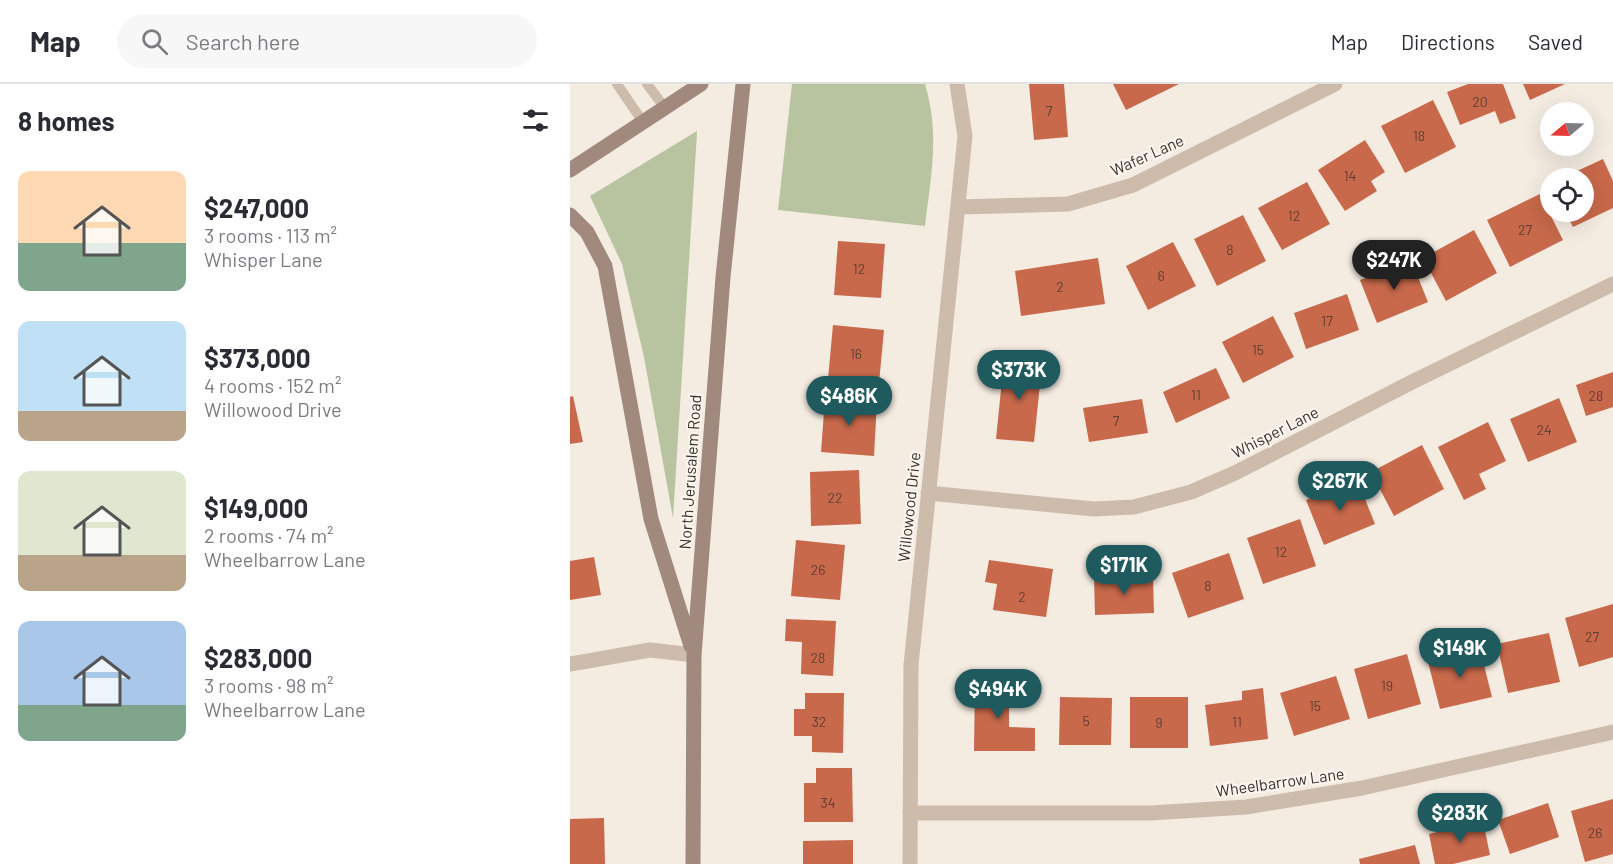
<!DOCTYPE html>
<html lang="en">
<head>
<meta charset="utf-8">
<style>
  :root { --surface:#fff; --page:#f7f7f7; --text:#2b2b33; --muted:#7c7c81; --line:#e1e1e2; --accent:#1f5a5e }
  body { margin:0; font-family:Barlow,sans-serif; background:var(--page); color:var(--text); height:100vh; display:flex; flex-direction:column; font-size:22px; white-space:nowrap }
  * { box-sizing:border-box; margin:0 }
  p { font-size:20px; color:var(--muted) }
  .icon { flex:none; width:33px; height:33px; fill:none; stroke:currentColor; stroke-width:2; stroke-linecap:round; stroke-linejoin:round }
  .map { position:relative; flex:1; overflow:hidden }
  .details { display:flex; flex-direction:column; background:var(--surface); width:570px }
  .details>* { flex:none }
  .needle { width:39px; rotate:251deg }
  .tools { position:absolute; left:970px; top:18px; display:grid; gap:12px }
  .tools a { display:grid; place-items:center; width:54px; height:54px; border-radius:50%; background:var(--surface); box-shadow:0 6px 24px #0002; font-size:30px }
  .price { position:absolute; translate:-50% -51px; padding:0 14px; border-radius:21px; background:var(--accent); color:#fff; font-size:20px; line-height:39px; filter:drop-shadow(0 2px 3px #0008) }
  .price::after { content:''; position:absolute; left:50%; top:36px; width:18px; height:14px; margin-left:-9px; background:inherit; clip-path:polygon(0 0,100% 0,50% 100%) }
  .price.active { background:#222; color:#fff }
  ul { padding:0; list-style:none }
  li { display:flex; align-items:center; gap:18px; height:150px; padding:0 18px }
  li span { display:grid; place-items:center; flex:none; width:168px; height:120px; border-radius:12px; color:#555 }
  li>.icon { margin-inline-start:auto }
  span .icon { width:72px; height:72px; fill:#fffc; stroke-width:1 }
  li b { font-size:26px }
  h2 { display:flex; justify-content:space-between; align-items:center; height:72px; padding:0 18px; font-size:26px }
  header { display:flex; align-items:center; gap:36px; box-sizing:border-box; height:84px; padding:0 30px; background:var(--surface); border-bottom:2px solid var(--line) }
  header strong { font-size:28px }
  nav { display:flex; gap:33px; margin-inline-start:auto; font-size:21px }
  .search { width:420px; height:54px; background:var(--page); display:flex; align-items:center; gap:15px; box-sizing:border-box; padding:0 21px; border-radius:33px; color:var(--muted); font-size:22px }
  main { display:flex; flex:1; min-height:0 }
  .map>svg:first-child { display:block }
  .green { fill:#b8c4a0 }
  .building { fill:#c8694b }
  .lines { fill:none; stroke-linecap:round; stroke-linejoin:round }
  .service { stroke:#cdbbac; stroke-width:10 }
  .minor { stroke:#cdbbac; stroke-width:15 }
  .secondary { stroke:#a18a7d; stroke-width:15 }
  .labels { text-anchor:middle; stroke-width:4.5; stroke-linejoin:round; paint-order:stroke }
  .number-label { font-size:14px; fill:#5e3e33 }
  .street-label { font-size:16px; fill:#3b302b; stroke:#fbf5ee }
</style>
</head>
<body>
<header>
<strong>Map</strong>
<div class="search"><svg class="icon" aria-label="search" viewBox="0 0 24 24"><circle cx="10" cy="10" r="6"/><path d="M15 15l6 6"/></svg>Search here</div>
<nav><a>Map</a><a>Directions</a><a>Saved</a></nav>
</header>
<main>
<section class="details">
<h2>8 homes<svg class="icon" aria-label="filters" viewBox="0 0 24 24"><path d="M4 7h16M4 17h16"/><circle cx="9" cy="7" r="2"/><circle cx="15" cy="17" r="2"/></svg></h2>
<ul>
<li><span style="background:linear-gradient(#ffd9b3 60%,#7fa58c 0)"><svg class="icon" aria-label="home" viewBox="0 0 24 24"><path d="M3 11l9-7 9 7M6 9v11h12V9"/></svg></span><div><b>$247,000</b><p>3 rooms · 113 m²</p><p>Whisper Lane</p></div></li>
<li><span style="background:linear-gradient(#bfe0f5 75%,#b9a48a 0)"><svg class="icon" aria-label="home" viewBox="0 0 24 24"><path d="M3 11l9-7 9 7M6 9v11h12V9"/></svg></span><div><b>$373,000</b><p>4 rooms · 152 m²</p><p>Willowood Drive</p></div></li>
<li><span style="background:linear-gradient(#dfe7d0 70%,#b9a48a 0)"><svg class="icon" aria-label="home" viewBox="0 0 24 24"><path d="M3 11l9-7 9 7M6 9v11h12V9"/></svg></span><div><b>$149,000</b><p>2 rooms · 74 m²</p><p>Wheelbarrow Lane</p></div></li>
<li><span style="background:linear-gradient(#a9c7e8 70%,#7fa58c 0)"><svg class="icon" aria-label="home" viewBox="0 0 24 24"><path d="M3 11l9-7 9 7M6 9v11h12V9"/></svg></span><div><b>$283,000</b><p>3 rooms · 98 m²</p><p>Wheelbarrow Lane</p></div></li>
</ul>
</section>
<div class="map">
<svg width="1043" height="780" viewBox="0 0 1043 780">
  <rect width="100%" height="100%" fill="#f4ebe1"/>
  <path class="green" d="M222 0H355C370 51 361 90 355 142L208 126Z
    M127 47V48L103 434 74 273 52 180 20 112Z"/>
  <path class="building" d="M459 0H494L498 53 464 56Z
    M543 0H609L556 26Z
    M898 0H933L946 34 930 40 925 27 890 41 877 8Z
    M953 0H995L960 16Z
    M863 16 886 63 835 89 811 42Z
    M795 56 815 88 801 97 807 107 775 127 748 86Z
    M1033 75 1043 97V124L1003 143 995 128H1014V94H992Z
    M737 98 760 140 712 166 688 124Z
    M970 110 993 156 940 183 917 136Z
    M673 131 696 177 647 202 624 155Z
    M904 146 927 189 876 217 853 174Z
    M268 157 315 160 311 214 264 211Z
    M603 158 626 202 578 226 556 182Z
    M528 174 535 220 451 232 445 187Z
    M841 176 858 218 807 239 790 196Z
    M777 210 789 246 736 265 724 229Z
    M703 232 724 273 673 299 652 258Z
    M263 241 314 246 309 299 258 295Z
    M434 276 472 281 464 358 426 355Z
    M646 284 660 314 606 339 593 308Z
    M1043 288V323L1016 332 1006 301Z
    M3 312 13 358 0 360V313Z
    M255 314 307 317 304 372 251 368Z
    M989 314 1007 358 958 378 940 335Z
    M572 315 578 349 519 358 513 324Z
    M918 338 936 377 909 390 916 405 894 416 868 363Z
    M852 361 874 405 824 432 801 388Z
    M289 386 291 440 241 442 240 388Z
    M787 395 805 440 754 461 736 416Z
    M730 435 746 482 693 500 677 454Z
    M226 456 275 461 270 516 221 512Z
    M659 469 674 515 618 534 602 489Z
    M24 473 31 511 0 516V477Z
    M419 476 483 485 476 533 423 526 427 500 415 498Z
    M583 494 584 529 525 531 524 495Z
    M1043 520V573L1009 583 995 534Z
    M216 535 266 537 263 592 231 590 232 558 215 557Z
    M979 549 990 598 938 609 927 560Z
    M910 565 922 613 870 625 858 578Z
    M837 570 851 620 798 635 784 585Z
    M766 592 780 635 724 652 710 609Z
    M405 594 439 595V643L465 644V667H404Z
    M693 604 698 655 640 662 635 621 672 616V607Z
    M235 609H274L273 669 242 668V652H224V625H235Z
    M490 613 542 614 541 661H489Z
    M560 613H618V664H560Z
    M246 684H282L283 738H234V699H246Z
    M1043 715V770L1015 778 1001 727Z
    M978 719 989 753 940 770 928 736Z
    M34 734 35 780H0V735Z
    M913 737 920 771 883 780H865L859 750Z
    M283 756V780H233V757Z
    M845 761 850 780H790L789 775Z"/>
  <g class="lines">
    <path class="service" d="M47 0 73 38
      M77 0 95 24"/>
    <path class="minor" d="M389 123 498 120 563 101 765 0
      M358 409 524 425 564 423 621 408 665 389 842 298 1043 200
      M0 580 80 566 124 571
      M340 729H581L676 723 792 704 1043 648
      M340 780 341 581 395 52 387 0"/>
    <path class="secondary" d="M0 86 131 0
      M0 131 17 148 35 182 81 435 121 562
      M123 780 124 571 153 193 173 0"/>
  </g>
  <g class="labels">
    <g class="number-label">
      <text x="910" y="23">20</text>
      <text x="479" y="32">7</text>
      <text x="849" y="57">18</text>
      <text x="780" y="97">14</text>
      <text x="724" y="137">12</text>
      <text x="955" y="151">27</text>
      <text x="660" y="171">8</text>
      <text x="289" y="190">12</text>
      <text x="591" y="197">6</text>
      <text x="490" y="208">2</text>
      <text x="757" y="242">17</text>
      <text x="688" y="271">15</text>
      <text x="286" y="275">16</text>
      <text x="626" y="316">11</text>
      <text x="1026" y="317">28</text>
      <text x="546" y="342">7</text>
      <text x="974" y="351">24</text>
      <text x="265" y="419">22</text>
      <text x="711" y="473">12</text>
      <text x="248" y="491">26</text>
      <text x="638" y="507">8</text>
      <text x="452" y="518">2</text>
      <text x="1022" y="558">27</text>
      <text x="248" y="579">28</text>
      <text x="817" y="607">19</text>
      <text x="745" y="627">15</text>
      <text x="516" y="642">5</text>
      <text x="249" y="643">32</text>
      <text x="667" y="643">11</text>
      <text x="589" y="644">9</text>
      <text x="258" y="724">34</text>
      <text x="1025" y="754">26</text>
    </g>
    <g class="street-label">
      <text transform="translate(577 71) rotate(-24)" y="6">Wafer Lane</text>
      <text transform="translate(705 348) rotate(-27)" y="6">Whisper Lane</text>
      <text transform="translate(120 388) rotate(-86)" y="6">North Jerusalem Road</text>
      <text transform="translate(339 423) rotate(-84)" y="6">Willowood Drive</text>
      <text transform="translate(710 698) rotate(-8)" y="6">Wheelbarrow Lane</text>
    </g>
  </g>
</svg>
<div class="tools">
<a><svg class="needle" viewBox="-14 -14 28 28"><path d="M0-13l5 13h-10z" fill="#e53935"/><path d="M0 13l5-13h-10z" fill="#7c7c81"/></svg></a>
<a><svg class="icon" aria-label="locate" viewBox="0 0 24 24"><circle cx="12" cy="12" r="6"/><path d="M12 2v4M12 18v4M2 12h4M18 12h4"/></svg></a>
</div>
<b class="price active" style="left:824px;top:207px">$247K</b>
<b class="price" style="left:449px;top:317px">$373K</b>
<b class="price" style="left:279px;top:343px">$486K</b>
<b class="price" style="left:770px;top:428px">$267K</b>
<b class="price" style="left:554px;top:512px">$171K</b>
<b class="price" style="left:890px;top:595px">$149K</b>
<b class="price" style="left:428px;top:636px">$494K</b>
<b class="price" style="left:890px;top:760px">$283K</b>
</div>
</main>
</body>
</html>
